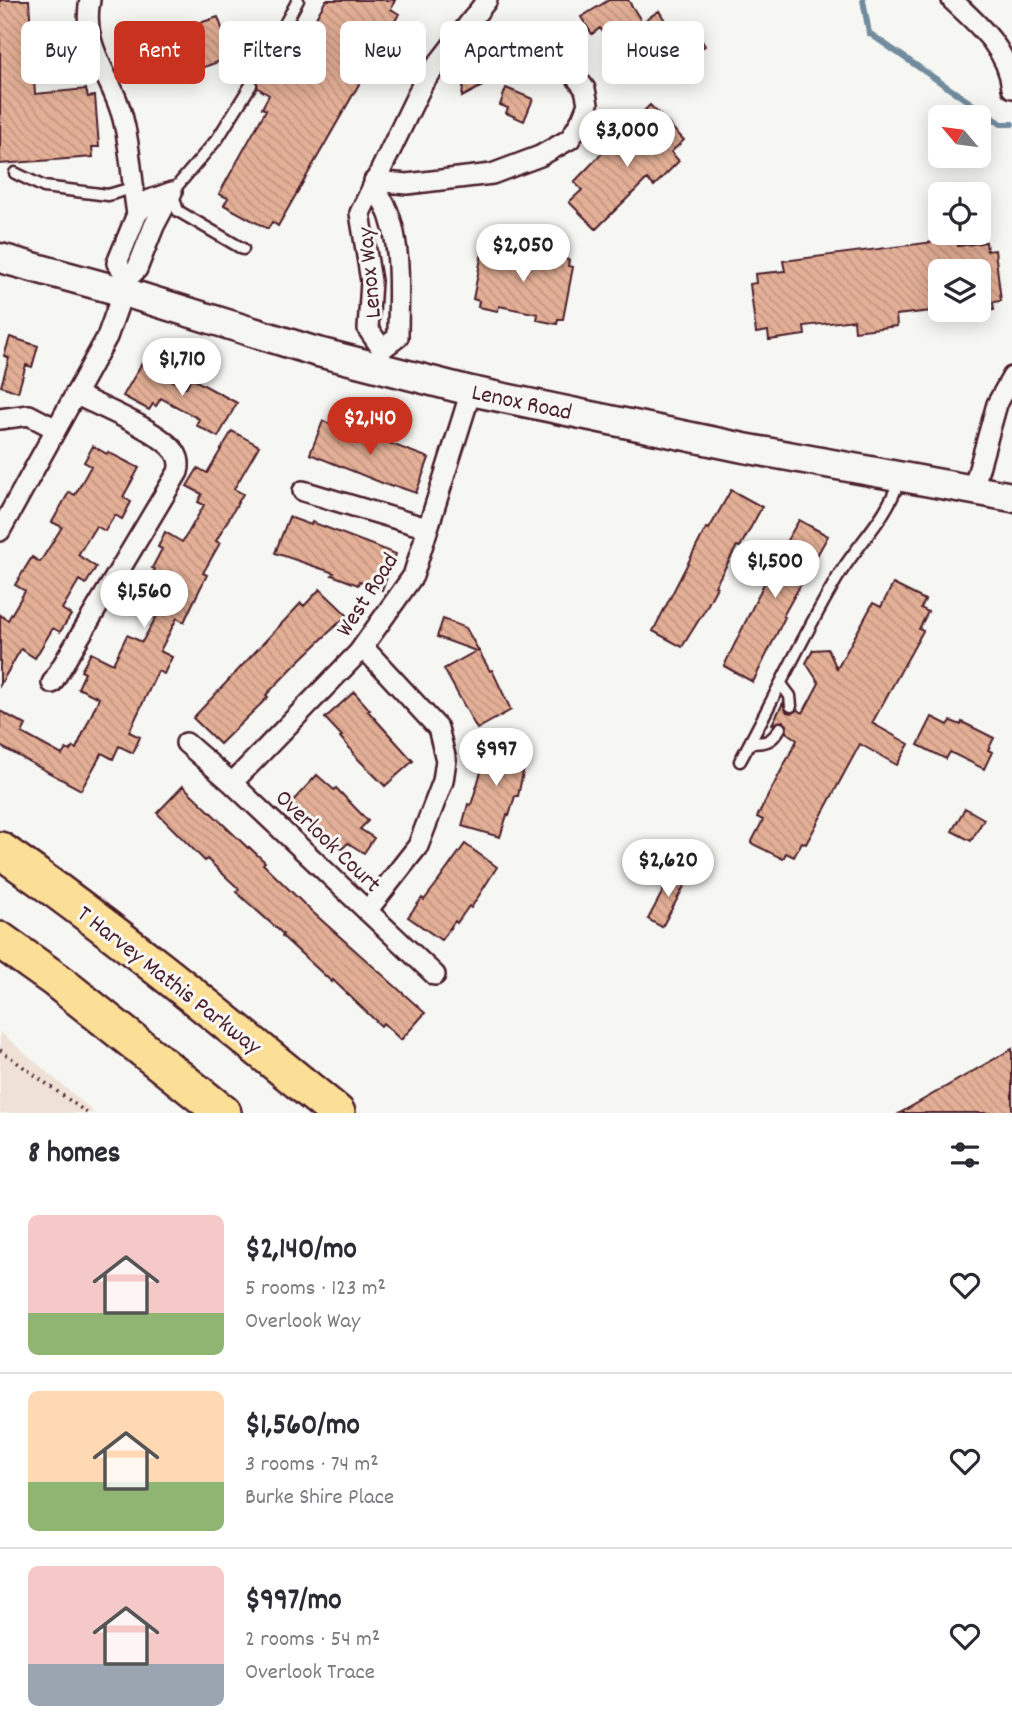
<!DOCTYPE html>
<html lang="en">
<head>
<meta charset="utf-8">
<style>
  :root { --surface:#fff; --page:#f7f7f7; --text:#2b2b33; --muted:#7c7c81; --line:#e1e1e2; --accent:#c8321e }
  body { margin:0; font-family:Dekko,sans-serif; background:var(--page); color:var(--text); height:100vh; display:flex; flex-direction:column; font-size:26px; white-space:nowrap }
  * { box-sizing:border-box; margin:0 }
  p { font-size:23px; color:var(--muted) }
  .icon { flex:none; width:38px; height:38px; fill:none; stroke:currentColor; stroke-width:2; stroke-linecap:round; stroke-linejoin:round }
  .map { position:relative; height:1113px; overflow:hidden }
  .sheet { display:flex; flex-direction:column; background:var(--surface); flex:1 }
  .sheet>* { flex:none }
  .hud { position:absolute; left:21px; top:21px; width:971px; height:63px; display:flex; gap:14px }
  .needle { width:46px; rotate:299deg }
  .buttons { position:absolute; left:928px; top:105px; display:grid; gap:14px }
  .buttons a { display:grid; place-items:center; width:63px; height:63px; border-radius:10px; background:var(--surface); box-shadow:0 4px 18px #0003; font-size:35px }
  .price { position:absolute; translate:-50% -60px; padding:0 16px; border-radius:24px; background:#fff; color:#222; font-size:23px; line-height:46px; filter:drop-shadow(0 2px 4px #0008) }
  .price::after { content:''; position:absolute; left:50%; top:42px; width:21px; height:16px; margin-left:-10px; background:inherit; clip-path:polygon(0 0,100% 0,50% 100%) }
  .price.current { background:var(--accent); color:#fff }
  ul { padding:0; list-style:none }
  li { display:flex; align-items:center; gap:21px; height:175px; padding:0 28px }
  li+li { border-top:2px solid var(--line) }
  li span { display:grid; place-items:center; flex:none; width:196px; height:140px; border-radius:10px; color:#555 }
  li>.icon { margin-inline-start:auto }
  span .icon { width:84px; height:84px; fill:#fffc; stroke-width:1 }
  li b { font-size:30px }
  h2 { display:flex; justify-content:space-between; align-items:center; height:84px; padding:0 28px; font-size:30px }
  .pill { padding:0 24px; border-radius:10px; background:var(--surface); box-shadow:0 4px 18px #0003; font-size:24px; line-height:63px }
  .pill.current { background:var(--accent); color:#fff }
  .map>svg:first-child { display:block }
  .built { fill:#f0e1d6 }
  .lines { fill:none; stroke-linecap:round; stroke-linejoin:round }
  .stream { stroke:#718c9f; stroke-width:6 }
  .building { fill:url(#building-back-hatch); stroke:#4a1f2b; stroke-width:2 }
  .lane-casing { stroke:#4a1f2b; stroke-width:15 }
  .street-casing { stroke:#4a1f2b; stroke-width:24 }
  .secondary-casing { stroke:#4a1f2b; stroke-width:33 }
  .highway-casing { stroke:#4a1f2b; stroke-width:40 }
  .path { stroke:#4a1f2b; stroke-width:3.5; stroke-dasharray:2 5; stroke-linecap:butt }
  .lane { stroke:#f6f6f2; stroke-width:10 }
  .street { stroke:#f6f6f2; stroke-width:19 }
  .secondary { stroke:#f6f6f2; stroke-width:28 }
  .highway { stroke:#fbdf96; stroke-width:35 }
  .labels { text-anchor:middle; stroke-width:6; stroke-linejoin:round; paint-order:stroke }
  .street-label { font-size:24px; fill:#4a1f2b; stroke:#f6f6f2 }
</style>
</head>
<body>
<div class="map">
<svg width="1012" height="1113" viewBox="0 0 1012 1113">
  <defs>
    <pattern id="building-back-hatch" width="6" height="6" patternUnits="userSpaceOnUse" patternTransform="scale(1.75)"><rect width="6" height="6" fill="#e3af96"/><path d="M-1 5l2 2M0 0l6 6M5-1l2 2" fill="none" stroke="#c49681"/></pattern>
  </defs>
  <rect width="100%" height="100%" fill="#f6f6f2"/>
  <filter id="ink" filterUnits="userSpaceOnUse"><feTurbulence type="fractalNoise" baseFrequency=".0143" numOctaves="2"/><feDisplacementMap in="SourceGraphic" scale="14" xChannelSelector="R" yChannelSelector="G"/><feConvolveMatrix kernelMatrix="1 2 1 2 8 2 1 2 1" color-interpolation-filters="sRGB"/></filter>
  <g filter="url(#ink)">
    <path class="built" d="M0 1032 95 1113H0Z"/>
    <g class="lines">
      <path class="stream" d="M863 0 869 33 1001 124H1012"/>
    </g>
    <path class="building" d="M0 0H29L35 94 86 89 88 97 95 96 99 147H92L93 157 0 164Z
      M326 0H395L391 9 399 14 278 226 272 222 268 229 224 205 228 198 219 194 266 110 262 108 269 95 258 88 255 79H247L256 64 260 71 269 68 280 74 287 62 290 64Z
      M609 0H628L642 22 659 11 678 41 695 30 705 46 663 71 657 57 647 63 637 48 627 54 618 38 610 43 600 28 592 34 581 17Z
      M218 17 232 57 193 71 178 30Z
      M473 74 486 84 462 97 464 78Z
      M506 88 533 99 524 121 506 113 508 108 500 105Z
      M650 105 684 140 671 152 679 161 654 186 647 179 596 229 569 202 582 190 574 182 612 143 620 151 644 127 636 119Z
      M957 239 958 246 986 242 987 251 995 250 1001 301 993 302 994 310 978 312V271H940V310L896 315 897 326 855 331 854 320 804 326 805 335 769 340 768 331 756 333 750 284 756 283 755 274 785 271 783 261Z
      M491 244 510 248 509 253 548 261 549 256 569 260 568 266 573 267 563 319H558L557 324 537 320 538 314 499 306 498 311 478 307 479 301 473 299 483 248 490 249Z
      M10 337 38 346 32 367 26 365 18 392 1 386 9 358 4 356Z
      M142 363 186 388 191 378 237 403 218 437 196 425 199 419 161 398 156 406 153 404 149 410 123 396Z
      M323 421 343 429 344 426 429 458 416 493 393 485 392 487 310 454Z
      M232 431 259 446 234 489 243 494 216 541 220 543 203 573 207 575 192 605 184 622 177 618 160 651 172 657 164 674 158 671 129 732 140 737 133 753 119 746 113 759 102 753 81 790 0 746V711L26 725 22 733 62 755 66 749 70 751 73 747 76 749 99 698 78 688 85 673 81 671 91 653 113 664 127 635 142 642 159 612 138 600 155 569 152 568 162 549 158 547 165 532 182 542 188 533 204 505 198 502 202 494 187 486 198 468 207 473Z
      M93 446 107 454 108 452 139 468 123 497 131 502 122 519 115 515 105 531 96 526 78 555 96 567 86 584 79 580 62 609 71 615 60 632 53 628 35 658 21 649 0 685V615L8 620 25 591 15 585 32 557 40 562 62 527 52 522 69 492 75 495 91 466 84 462Z
      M731 490 762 507 740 547 737 546 715 586 717 587 705 610 682 647 653 631 706 528 709 529Z
      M289 517 311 525 312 522 396 554 382 590 359 581 358 585 332 575 334 573 275 553Z
      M799 520 828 536 783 616 785 617 753 682 724 666 776 559Z
      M893 584 925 600 921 608 928 612 919 629 923 631 872 723 909 744 897 765 860 744 806 844 802 842 794 857 786 853 783 859 751 843 763 820 757 817 797 740 786 732 787 725 783 721 772 724 783 703 787 712 792 713 797 710 803 713 819 683 806 663 813 650 828 649 837 669 873 603 881 607Z
      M320 589 347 615 298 662 266 695 268 697 220 744 193 718 301 603 304 606Z
      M443 619 466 628 490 671 492 670 511 710 477 729 444 669 476 651 437 637Z
      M354 692 370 710 368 711 413 761 385 786 353 754 354 753 340 737 342 736 325 718Z
      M932 717 948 725 951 721 961 725 962 722 994 738 988 750 992 752 984 769 950 752 946 759 918 745Z
      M491 739 528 749 518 796H515L509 816 507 815 500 837 462 826 468 804 471 805Z
      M317 775 334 790 336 788 368 821 360 829 374 838 364 853 348 843 342 849 290 804Z
      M183 786 248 848 249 847 265 862 263 864 308 908 425 1013 401 1040 383 1023 381 1026 333 980 332 982 282 936 283 934 236 892 239 889 207 859 205 861 157 813Z
      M965 808 984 819 971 841 952 831Z
      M465 844 497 867 471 908 469 906 457 923 455 921 441 940 408 917 422 898 424 900 437 883Z
      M673 872 688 879 662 927 648 919Z
      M1012 1049V1113H900Z"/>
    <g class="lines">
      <defs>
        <path id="lane" d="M263 64 298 0
          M15 173 44 187 108 195 132 188
          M243 249 178 211 172 192 218 138 251 85
          M781 684 790 696 791 706
          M750 743C766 743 772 742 780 728
          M740 761C773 701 801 639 836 580 856 545 887 519 899 480"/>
        <path id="street" d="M90 0C80 49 115 79 124 123 131 152 132 184 137 214
          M952 0C979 25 1008 50 1012 88
          M374 181 407 184 492 174 540 156 570 139 582 119 588 104 585 89 573 73 523 45 464 31
          M372 188C376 193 382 199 385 205 403 242 398 297 398 337L382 349 379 361
          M128 278 117 263 137 214 150 200 172 192
          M382 349 368 329 371 281 360 213 423 83 487 0
          M0 419 29 415 56 429
          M973 490 997 404 1012 377
          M303 491 427 528
          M0 531 107 337 128 278 137 269 154 226 172 192
          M363 647 438 728 446 760 443 781 418 846 367 911
          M52 683 178 472C180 465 179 458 175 452 159 430 100 407 75 394
          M186 743 232 783 435 975
          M232 783 359 652 413 576 471 391"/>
        <path id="secondary" d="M0 258 124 292 314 351 471 391 744 448 1012 497"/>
        <path id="highway" d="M0 850C117 932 227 1023 337 1113
          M0 940 56 980 223 1113"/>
      </defs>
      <use href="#lane" class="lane-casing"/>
      <use href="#street" class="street-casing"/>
      <use href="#secondary" class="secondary-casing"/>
      <use href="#highway" class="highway-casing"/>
      <path class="path" d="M0 1050 87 1113"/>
      <use href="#lane" class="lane"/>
      <use href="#street" class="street"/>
      <use href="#secondary" class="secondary"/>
      <use href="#highway" class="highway"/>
    </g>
  </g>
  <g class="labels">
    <g class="street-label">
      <text transform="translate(368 273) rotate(-95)" y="8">Lenox Way</text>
      <text transform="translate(522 401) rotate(12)" y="8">Lenox Road</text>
      <text transform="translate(366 594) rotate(-57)" y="8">West Road</text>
      <text transform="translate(329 840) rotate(44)" y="8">Overlook Court</text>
      <text transform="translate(170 979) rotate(38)" y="8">T Harvey Mathis Parkway</text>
    </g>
  </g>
</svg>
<div class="buttons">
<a><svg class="needle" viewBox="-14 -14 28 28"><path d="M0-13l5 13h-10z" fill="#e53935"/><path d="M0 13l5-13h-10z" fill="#7c7c81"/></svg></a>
<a><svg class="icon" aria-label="locate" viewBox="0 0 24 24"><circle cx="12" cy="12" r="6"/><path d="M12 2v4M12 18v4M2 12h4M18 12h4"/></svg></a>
<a><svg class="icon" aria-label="layers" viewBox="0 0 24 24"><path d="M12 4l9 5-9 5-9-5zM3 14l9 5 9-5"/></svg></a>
</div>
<b class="price" style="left:627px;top:169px">$3,000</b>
<b class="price" style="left:523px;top:284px">$2,050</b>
<b class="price" style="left:182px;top:398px">$1,710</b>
<b class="price current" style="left:370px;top:457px">$2,140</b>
<b class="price" style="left:775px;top:600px">$1,500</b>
<b class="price" style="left:144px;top:630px">$1,560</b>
<b class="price" style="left:496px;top:788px">$997</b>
<b class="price" style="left:668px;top:899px">$2,620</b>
<div class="hud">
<a class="pill">Buy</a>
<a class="pill current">Rent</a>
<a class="pill">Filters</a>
<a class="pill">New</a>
<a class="pill">Apartment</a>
<a class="pill">House</a>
</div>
</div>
<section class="sheet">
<h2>8 homes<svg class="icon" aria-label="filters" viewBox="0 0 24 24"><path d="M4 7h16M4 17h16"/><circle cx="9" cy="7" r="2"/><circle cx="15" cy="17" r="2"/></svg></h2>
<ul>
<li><span style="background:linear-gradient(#f6c9c9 70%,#8fb573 0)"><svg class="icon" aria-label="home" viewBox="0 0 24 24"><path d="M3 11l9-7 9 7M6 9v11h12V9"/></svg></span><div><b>$2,140/mo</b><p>5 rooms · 123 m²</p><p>Overlook Way</p></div><svg class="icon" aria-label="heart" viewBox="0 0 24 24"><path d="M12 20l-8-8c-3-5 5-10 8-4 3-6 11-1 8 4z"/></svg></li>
<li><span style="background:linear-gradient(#ffd9b3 65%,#8fb573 0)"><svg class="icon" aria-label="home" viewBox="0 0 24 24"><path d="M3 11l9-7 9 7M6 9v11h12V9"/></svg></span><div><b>$1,560/mo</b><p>3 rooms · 74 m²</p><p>Burke Shire Place</p></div><svg class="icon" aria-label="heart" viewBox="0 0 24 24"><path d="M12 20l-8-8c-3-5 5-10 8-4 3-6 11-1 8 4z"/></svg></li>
<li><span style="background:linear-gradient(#f6c9c9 70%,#9aa5b1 0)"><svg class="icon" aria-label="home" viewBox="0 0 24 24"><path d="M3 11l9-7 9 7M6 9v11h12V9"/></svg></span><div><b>$997/mo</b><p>2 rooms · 54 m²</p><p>Overlook Trace</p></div><svg class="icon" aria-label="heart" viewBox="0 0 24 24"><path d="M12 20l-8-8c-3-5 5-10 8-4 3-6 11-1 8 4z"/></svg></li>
</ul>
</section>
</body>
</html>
